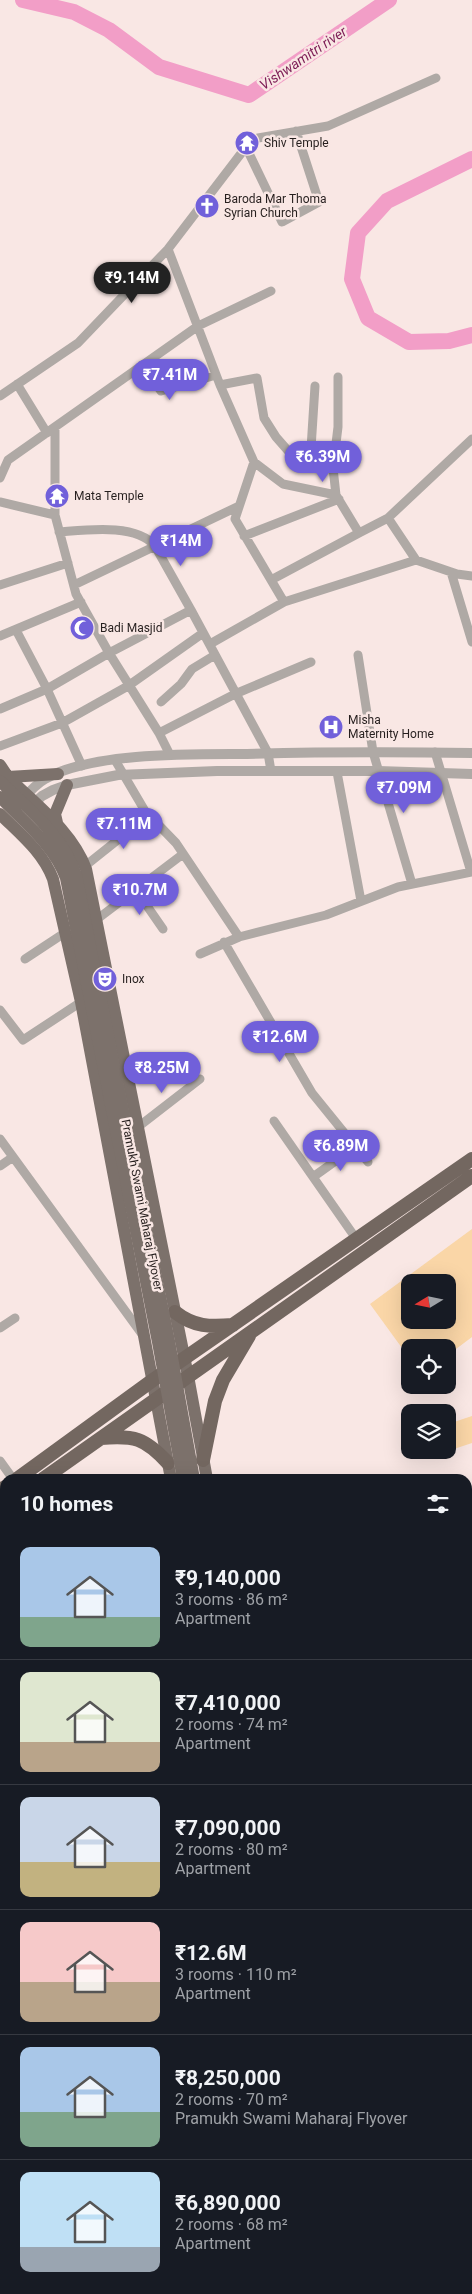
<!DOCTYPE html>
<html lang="en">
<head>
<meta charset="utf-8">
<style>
  :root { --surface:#171b24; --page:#242831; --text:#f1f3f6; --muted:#9ea1a6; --line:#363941; --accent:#7160da }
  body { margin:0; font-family:Roboto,sans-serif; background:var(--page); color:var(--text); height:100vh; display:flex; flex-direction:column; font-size:19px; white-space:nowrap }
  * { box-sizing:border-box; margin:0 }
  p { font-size:16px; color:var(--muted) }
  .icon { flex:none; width:28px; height:28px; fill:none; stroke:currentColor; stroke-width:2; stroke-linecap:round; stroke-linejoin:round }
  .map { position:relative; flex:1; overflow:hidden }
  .sheet { position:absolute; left:0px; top:1474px; width:472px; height:821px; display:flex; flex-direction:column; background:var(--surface); border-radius:15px 15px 0 0; box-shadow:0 5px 20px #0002 }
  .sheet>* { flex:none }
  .needle { width:32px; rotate:260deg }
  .buttons { position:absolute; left:401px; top:1274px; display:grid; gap:10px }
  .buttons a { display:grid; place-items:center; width:55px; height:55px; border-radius:10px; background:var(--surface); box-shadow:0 5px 20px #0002; font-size:25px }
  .price { position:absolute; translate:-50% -42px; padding:0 11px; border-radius:18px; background:var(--accent); color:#fff; font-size:16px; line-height:32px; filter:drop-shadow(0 1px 2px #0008) }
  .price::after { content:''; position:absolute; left:50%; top:30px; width:15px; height:11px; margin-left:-8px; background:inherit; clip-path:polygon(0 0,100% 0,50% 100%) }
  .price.current { background:#222; color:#fff }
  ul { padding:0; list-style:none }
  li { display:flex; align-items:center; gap:15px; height:125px; padding:0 20px }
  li+li { border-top:1px solid var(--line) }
  li span { display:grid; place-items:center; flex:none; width:140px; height:100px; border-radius:10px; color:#555 }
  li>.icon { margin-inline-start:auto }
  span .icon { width:60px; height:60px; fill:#fffc; stroke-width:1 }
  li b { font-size:21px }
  h2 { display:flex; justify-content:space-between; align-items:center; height:60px; padding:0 20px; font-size:21px }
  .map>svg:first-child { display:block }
  .green { fill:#fad6a7; fill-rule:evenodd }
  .forest { fill:url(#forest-firs) }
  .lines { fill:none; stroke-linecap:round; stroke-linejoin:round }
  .river { stroke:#f29ec7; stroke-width:16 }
  .minor { stroke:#afa9a5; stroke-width:9 }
  .tertiary { stroke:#afa9a5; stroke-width:10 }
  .secondary { stroke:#918883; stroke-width:11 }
  .primary { stroke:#7c716b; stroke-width:12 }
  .trunk { stroke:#736760; stroke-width:14 }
  .primary-bridge { stroke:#7c716b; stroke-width:12 }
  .labels { text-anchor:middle; stroke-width:5; stroke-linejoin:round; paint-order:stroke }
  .poi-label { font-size:12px; fill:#261f1e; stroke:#f9e7e4; text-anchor:start }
  .street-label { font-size:12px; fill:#261f1e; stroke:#f9e7e4 }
  .water-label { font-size:14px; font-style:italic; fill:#7d1d56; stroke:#f9e7e4 }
</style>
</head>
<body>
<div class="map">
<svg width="472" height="2294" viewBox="0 0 472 2294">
  <defs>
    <pattern id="forest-firs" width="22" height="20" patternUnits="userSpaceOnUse" patternTransform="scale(1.25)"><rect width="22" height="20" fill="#fad6a7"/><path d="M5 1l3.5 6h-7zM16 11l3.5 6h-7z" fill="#d6b78f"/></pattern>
  </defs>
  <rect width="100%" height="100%" fill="#f9e7e4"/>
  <path class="green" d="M472 1229V1337L448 1355V1348H410V1359L370 1304ZM410 1282H448V1320H410Z
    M472 1416V1443L451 1450 448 1439V1424Z"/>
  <path class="forest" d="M287 2290H320V2294H287Z"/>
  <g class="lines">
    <path class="river" d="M23 0 74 12 109 30 159 67 249 95 389 0
      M472 159 387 201 358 233 352 279 368 318 409 342 449 341 472 335"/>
    <path class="minor" d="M246 147 282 222 319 202 296 131
      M168 249 220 385
      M142 365 161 391 216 375
      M338 377V427L333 468H325L297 461 276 437 264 418 257 378 220 385 254 462 283 484 336 495 359 533 388 518 416 560 457 574 472 576
      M17 384 47 433
      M0 396 78 343 168 249 246 147 258 138 328 126 436 78
      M254 462 235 519 284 602 416 560
      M310 464 315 386
      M333 468 336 495
      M0 478 8 460 198 326 271 291
      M0 502 55 515
      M388 518 472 439
      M59 532C86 530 136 523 155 546L191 610
      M244 536 339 499
      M451 572 472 642
      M271 580 359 533
      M0 585 68 563
      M74 585 239 506
      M16 630 47 689 82 766
      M0 636 81 602
      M210 644 284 602
      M358 655 373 752 412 884
      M161 702 181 684 192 669 215 655
      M0 709 47 689 109 653 76 594 55 515V428
      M159 733 235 694 311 662
      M0 746 62 723 128 686 203 633
      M435 752 471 872
      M170 755 159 733 109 653 191 610 268 753 271 771
      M115 760 145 811 176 843 239 937 326 915 398 887 472 872
      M337 772 361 901
      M85 866 149 815
      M136 890 163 929
      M96 920 183 854
      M224 942 312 1093 368 1162
      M200 954 239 937
      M25 959 66 932
      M0 1010 23 1040 81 1002
      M274 1121 357 1240
      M138 1127 200 1079
      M0 1139 142 1334
      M0 1166 13 1157
      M313 1177 355 1147
      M0 1328 15 1318
      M0 1461 13 1479
      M468 1755 472 1758
      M0 2052 5 2050"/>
    <path class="tertiary" d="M22 800C29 792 36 784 45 779 91 752 193 754 247 754 322 752 397 752 472 753
      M31 806 42 796 53 790 67 785 118 775 217 771H378L472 774"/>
    <path class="secondary" d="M392 2290 393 2294
      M442 2290 443 2294"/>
    <path class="primary" d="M0 765 8 777C36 805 72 831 86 869L188 1376 207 1479
      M8 777 58 774
      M0 814C20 834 43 852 53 879L81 1002 171 1479
      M58 827 55 814 67 785
      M406 2290 407 2294
      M423 2290 424 2294"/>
    <path class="trunk" d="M175 1312C194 1327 210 1327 233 1325
      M101 1438C134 1435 145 1438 168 1463
      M203 1460 215 1401 223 1380 249 1336
      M17 1479 153 1380 472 1159
      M43 1479 472 1176
      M0 1491 5 1487
      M0 1510 5 1506"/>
    <path class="primary-bridge" d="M0 781C28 809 64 836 76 875L169 1341 194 1479
      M0 797C24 822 54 845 66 878L158 1342 183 1479"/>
  </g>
  <defs>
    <symbol id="temple-disc" viewBox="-11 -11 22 22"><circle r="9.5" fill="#7160da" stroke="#f9e7e4"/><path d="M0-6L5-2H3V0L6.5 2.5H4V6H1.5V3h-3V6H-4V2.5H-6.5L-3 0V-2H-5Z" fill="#fff"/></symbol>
    <symbol id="church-disc" viewBox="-11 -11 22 22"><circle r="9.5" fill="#7160da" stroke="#f9e7e4"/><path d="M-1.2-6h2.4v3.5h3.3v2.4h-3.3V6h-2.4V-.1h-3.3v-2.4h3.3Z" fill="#fff"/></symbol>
    <symbol id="mosque-disc" viewBox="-11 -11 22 22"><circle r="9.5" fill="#7160da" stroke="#f9e7e4"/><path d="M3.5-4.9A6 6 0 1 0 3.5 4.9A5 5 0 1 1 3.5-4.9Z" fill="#fff"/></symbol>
    <symbol id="hospital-disc" viewBox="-11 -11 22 22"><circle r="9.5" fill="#7160da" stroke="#f9e7e4"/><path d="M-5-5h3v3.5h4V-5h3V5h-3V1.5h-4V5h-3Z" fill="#fff"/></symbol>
    <symbol id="theatre-disc" viewBox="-11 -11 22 22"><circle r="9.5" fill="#7160da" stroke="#f9e7e4"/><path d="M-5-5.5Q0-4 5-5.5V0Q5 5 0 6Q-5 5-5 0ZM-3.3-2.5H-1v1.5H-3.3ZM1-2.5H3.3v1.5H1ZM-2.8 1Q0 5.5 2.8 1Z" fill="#fff"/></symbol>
  </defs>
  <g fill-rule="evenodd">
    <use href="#temple-disc" x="233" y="129" width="28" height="28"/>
    <use href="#church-disc" x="193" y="192" width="28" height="28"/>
    <use href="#temple-disc" x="43" y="482" width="28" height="28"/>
    <use href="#mosque-disc" x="68" y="614" width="28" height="28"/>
    <use href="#hospital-disc" x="317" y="713" width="28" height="28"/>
    <use href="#theatre-disc" x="91" y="965" width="28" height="28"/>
  </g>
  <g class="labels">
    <g class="poi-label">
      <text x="264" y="147">Shiv Temple</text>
      <text x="224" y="203">Baroda Mar Thoma<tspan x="224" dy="14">Syrian Church</tspan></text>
      <text x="74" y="500">Mata Temple</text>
      <text x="100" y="632">Badi Masjid</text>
      <text x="348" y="724">Misha<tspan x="348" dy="14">Maternity Home</tspan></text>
      <text x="122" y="983">Inox</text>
    </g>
    <g class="street-label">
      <text transform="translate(142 1205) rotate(79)" y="4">Pramukh Swami Maharaj Flyover</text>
    </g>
    <g class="water-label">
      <text transform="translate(303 58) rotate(-34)" y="5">Vishwamitri river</text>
    </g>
  </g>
</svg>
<div class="buttons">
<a><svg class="needle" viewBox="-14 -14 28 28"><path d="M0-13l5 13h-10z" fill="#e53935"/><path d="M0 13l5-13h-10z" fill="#9ea1a6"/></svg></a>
<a><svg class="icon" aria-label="locate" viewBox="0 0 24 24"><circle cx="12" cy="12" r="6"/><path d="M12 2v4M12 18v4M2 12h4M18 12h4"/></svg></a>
<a><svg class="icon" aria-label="layers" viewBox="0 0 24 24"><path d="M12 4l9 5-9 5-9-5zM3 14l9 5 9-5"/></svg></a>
</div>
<b class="price current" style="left:132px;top:304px">₹9.14M</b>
<b class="price" style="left:170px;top:401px">₹7.41M</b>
<b class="price" style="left:323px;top:483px">₹6.39M</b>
<b class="price" style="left:181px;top:567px">₹14M</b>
<b class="price" style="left:404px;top:814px">₹7.09M</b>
<b class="price" style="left:124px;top:850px">₹7.11M</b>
<b class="price" style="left:140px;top:916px">₹10.7M</b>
<b class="price" style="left:280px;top:1063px">₹12.6M</b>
<b class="price" style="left:162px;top:1094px">₹8.25M</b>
<b class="price" style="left:341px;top:1172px">₹6.89M</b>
<section class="sheet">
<h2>10 homes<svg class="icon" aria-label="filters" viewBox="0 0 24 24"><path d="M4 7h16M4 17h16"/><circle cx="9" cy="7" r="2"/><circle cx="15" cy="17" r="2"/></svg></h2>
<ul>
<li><span style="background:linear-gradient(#a9c7e8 70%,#7fa58c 0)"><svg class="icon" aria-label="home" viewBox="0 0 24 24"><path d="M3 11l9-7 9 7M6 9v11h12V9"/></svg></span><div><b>₹9,140,000</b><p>3 rooms · 86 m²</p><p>Apartment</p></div></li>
<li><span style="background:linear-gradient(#dfe7d0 70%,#b9a48a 0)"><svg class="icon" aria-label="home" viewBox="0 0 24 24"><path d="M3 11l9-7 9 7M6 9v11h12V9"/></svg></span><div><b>₹7,410,000</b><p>2 rooms · 74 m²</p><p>Apartment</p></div></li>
<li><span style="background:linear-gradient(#c9d6e8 65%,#c2b280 0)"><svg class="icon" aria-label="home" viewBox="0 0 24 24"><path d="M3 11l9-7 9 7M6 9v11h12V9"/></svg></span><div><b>₹7,090,000</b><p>2 rooms · 80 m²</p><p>Apartment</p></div></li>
<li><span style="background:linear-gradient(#f6c9c9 60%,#b9a48a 0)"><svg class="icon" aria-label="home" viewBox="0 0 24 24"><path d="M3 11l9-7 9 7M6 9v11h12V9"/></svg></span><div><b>₹12.6M</b><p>3 rooms · 110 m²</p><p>Apartment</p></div></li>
<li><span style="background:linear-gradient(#a9c7e8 65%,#7fa58c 0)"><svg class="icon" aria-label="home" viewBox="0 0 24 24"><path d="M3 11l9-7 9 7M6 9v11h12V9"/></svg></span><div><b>₹8,250,000</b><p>2 rooms · 70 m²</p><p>Pramukh Swami Maharaj Flyover</p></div></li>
<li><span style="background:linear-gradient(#bfe0f5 75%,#9aa5b1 0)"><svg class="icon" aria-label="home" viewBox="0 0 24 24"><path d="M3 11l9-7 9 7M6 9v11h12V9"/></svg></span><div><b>₹6,890,000</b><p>2 rooms · 68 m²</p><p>Apartment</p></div></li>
</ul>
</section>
</div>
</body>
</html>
